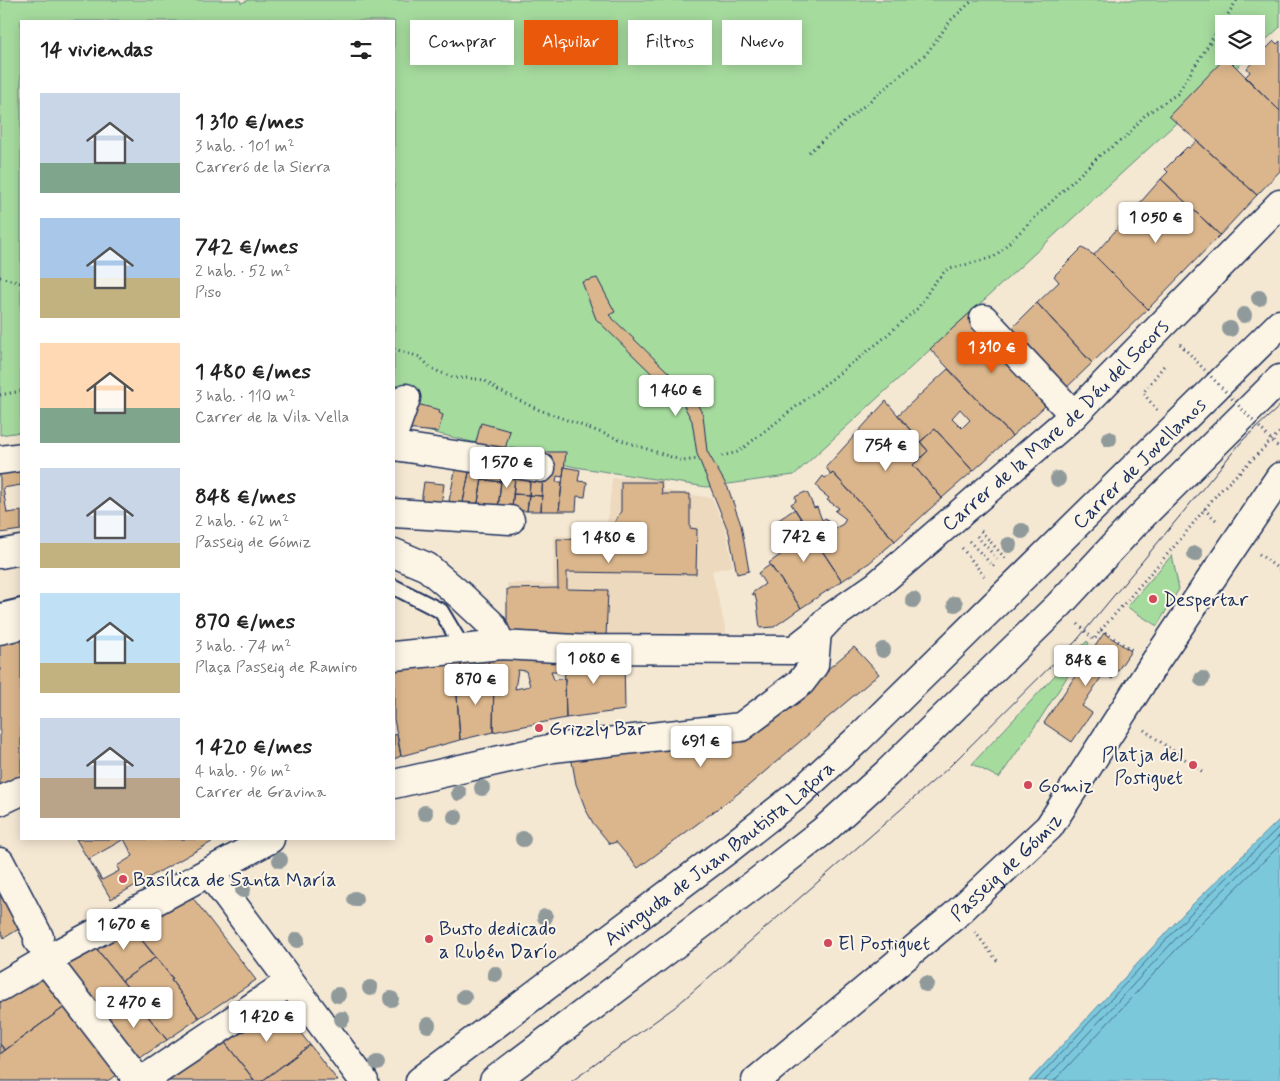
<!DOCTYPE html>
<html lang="es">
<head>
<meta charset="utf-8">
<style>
  :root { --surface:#fff; --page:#f6f6f6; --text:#222; --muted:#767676; --accent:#ea580c }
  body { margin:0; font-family:Mynerve,sans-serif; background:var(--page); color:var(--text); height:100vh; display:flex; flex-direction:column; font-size:19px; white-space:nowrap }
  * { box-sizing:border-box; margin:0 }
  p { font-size:16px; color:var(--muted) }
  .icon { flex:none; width:28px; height:28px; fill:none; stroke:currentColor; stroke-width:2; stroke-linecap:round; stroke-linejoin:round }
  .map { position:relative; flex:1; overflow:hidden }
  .panel { position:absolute; left:20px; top:20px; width:375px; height:820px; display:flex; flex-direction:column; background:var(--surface); border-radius:0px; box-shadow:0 2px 12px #0003 }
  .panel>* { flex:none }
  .top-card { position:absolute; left:410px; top:20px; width:475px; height:45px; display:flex; gap:10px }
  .tools { position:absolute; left:1215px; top:15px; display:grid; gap:10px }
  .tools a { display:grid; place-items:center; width:50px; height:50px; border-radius:0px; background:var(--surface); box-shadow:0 2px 12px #0003; font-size:25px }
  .price { position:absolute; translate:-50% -42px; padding:0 11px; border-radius:5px; background:#fff; color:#222; font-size:16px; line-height:32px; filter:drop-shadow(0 1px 2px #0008) }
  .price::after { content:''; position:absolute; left:50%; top:30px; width:15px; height:11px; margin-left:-8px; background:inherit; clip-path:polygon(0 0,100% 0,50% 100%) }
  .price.on { background:var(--accent); color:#fff }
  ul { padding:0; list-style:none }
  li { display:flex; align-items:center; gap:15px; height:125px; padding:0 20px }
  li span { display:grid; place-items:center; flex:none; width:140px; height:100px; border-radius:0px; color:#555 }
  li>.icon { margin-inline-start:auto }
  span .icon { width:60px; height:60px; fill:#fffc; stroke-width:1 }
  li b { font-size:21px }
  h2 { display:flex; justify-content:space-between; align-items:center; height:60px; padding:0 20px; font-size:21px }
  .chip { padding:0 18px; border-radius:0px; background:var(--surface); box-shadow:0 2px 12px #0003; font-size:18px; line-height:45px }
  .chip.on { background:var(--accent); color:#fff }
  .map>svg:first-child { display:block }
  .built { fill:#edd9be }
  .green { fill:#a6db9e; stroke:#60857e }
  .water { fill:#7cc8db; stroke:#558ba9 }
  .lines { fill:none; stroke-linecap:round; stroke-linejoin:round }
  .shore { stroke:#426c90; stroke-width:1 }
  .building { fill:#dbb68c; stroke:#1b2f5e; fill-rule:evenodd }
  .lane-casing { stroke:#1b2f5e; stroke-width:18 }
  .street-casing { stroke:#1b2f5e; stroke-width:31 }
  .primary-casing { stroke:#1b2f5e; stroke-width:31 }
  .path { stroke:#1b2f5e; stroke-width:3; stroke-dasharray:1 4; stroke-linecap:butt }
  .lane { stroke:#fcf5e5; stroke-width:14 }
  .street { stroke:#fcf5e5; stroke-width:28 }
  .primary { stroke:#fcf5e5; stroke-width:28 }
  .tram { stroke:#1b2f5e; stroke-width:1 }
  .path-bridge { stroke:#1b2f5e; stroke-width:3; stroke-dasharray:1 4; stroke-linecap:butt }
  .tree { fill:#909a9b }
  .poi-dot { fill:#d1495b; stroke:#fcf5e5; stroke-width:2 }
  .labels { text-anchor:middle; stroke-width:4; stroke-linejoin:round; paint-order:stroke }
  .street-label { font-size:20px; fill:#1b2f5e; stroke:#fcf5e5 }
  .poi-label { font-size:20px; fill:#1b2f5e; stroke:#fcf5e5; text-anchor:start }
</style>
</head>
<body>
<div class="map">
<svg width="1280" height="1081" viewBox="0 0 1280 1081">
  <rect width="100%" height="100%" fill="#f5e8d3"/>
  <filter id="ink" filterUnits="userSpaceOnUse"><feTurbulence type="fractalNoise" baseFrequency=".02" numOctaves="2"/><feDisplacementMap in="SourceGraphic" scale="10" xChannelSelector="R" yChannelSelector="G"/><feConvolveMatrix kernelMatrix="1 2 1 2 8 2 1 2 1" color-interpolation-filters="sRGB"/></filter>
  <g filter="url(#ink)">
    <path class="built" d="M664 477V490L712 498 725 527 733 566 712 571 728 640 507 635V583L553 584 554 536H602L608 519 612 478Z"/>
    <path class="green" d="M0 0H240L241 3 249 0H1280V27L1256 49V24H1224V56H1249L794 475 707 487 575 467 394 423V21H21V432L0 435Z
      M1172 555 1179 589 1157 626 1127 607Z
      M1087 641 1089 643 1040 719 999 778 972 764Z"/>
    <path class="water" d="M1280 819V1081H1029L1187 910Z"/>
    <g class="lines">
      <path class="shore" d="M1035 1081 1190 914 1280 826
        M1044 1081 1195 918 1280 835
        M1054 1081 1200 924 1280 845"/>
    </g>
    <path class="building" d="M1274 41 1277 44 1280 41V111L1245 77 1250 72 1247 68Z
      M1226 57 1280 111V171L1257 195 1169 116Z
      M1197 141 1257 195 1220 235 1161 179 1168 172 1165 169 1187 147 1189 148Z
      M1161 179 1220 235 1148 309 1094 255Z
      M1082 248 1094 255 1148 309 1092 363 1037 303 1059 282 1054 276Z
      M597 278 615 312 609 315 693 396 703 415 707 451 728 488 741 525 749 571 737 574 729 533 697 454 692 421 683 404 596 319 582 282Z
      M1037 303 1092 363 1063 391 1009 331Z
      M972 311 1054 398 1012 436 930 349Z
      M948 369 1012 436 973 471 935 429 920 442 898 415ZM960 409 970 420 962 428 952 418Z
      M886 401 928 451 913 465 942 498 895 541 833 473 831 475 826 467Z
      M413 403 440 410 439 413 443 415 438 432 405 429Z
      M481 423 510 431 502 460 473 453Z
      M935 429 973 471 942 498 913 465 928 451 920 442Z
      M544 452H566L563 477 557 476 556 482H562L559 511H541Z
      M457 461 470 467 462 507 448 506Z
      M21 462V485L3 488 7 513 21 511V530L0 533V465Z
      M471 463 488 465 485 480 482 479 477 508 462 507Z
      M488 465 502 467 501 482 485 480Z
      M502 467 516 468 512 510H498Z
      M564 467 580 470 578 481 587 482 585 497 577 496 576 511H559Z
      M516 468 531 469 529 495 513 494Z
      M531 469 543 470 542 496 529 495Z
      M833 473 895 541 869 563 842 581 791 504 796 501 795 497 805 492 808 494 814 508 817 507 822 520 826 518 832 530 843 524 846 519 835 511 839 508 827 500 829 498 820 491 816 485 823 476 825 478Z
      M482 479 501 482 498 510 477 508Z
      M424 482 444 484 441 506 421 503Z
      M621 482H661L662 494H690V528L697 529 696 574 567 572V589L608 590 606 637 507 635V589L558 588 557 539 605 540 621 511Z
      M513 494 529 495 527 511 512 510Z
      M529 495 542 496 541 511H527Z
      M795 509 842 581 801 608 769 563 794 545 777 521Z
      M770 565 801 608 774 627 760 628 757 603 755 595H753L752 593 765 584 758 573Z
      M1104 633 1131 651 1112 679 1104 673 1082 706 1092 713 1072 742 1044 723Z
      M21 638V778L0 787V644Z
      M854 647 879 674 748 786 638 868 616 842 610 844 593 823 586 810 576 784 571 756 751 734Z
      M489 652 564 655 565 671H551L554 680 565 678 566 718 493 732 494 670H488ZM518 670 526 671 530 686 515 689Z
      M489 652 488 672H484V677L462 679 460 653Z
      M460 653 462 679 456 680 460 740 401 756 394 719V662Z
      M564 655 624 657 625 710 566 718Z
      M494 675 493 732 460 740 456 680Z
      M397 734 401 756 394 759V735Z
      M76 839H217L111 899Z
      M124 839 133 856 117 866 119 871 102 880 89 859Z
      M0 883 29 923 4 938 0 930Z
      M186 889 256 980 199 1018 171 980 173 979 127 922Z
      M127 922 156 957 122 981 92 943Z
      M92 943 133 994 101 1017 59 961Z
      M156 957 173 979 171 980 199 1018 167 1040 131 995 133 994 122 981Z
      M38 975 66 1006 5 1050 0 1044V997Z
      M131 995 167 1040 134 1062 101 1017Z
      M277 1003 310 1045 262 1081H255L223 1040Z
      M66 1006 117 1075 107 1081H0V1054Z
      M223 1040 255 1081H164Z
      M0 1044 5 1050 0 1054Z
      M310 1045 338 1081H262Z"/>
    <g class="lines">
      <defs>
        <path id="lane" d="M394 587 441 611 463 648
          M0 611 21 606"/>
        <g id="street">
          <path d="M984 319 1074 415"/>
          <path d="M394 432 406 398"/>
          <path d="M394 446 541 468"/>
          <path d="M0 460 21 457"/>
          <path d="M394 513 510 520"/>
          <path d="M394 553 427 567 460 595 492 625 501 645"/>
          <path d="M0 554 21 550"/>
          <path d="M0 630 21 625"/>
          <path id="s1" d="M394 656 501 645 576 649 794 650 817 632 830 618 876 586 1074 415 1280 204"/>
          <path d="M394 784 553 748 741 727 801 682 814 665 817 632"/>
          <path d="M0 801 21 791"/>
          <path d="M0 862 39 937 38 941"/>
          <path d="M209 872 364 1081"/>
          <path d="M46 960 139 1081"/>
          <path d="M0 987 46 960 270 839"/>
          <path d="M142 1081 290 982"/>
          <path id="s2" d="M756 1081 954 916 1049 827 1155 662 1280 477"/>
        </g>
        <g id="primary">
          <path id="s3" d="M420 1081 731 847 797 795 857 740 1280 324"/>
          <path d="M494 1081 756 883 823 831 887 773 1059 605 1136 522 1280 379"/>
        </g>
      </defs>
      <use href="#lane" class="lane-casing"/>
      <use href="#street" class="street-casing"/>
      <use href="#primary" class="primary-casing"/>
      <path class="path" d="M809 152 927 53 951 20 973 0
        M0 277 21 283
        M394 349 420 357 432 369 454 378H468L484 380 498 390 537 409 632 444 683 461 698 459
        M0 395 21 391
        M1157 410 1143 393 1166 363
        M722 456 738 452 878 343 918 308 934 283 946 270 994 257 1100 155 1126 137 1145 115 1177 94 1237 0
        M1204 509 1217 521
        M981 531 1005 558
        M977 536 999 561
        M969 541 993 566 994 565
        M962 548 984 576
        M1259 554 1280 570
        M1078 624 1094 640 1101 630 1132 650
        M1101 630 1178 542 1217 494 1280 432
        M1144 730 1203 772
        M975 932 998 962"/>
      <use href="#lane" class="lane"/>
      <use href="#street" class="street"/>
      <use href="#primary" class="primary"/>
      <path class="tram" d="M572 1081 675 1007 947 769 1077 640 1243 440 1280 406"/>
      <path class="path-bridge" d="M1180 344 1280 449"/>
    </g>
    <g class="tree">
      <circle cx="1259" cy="298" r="8"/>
      <circle cx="1244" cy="315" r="8"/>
      <circle cx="1230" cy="329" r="8"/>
      <circle cx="1109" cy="439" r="8"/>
      <circle cx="1058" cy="479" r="8"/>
      <circle cx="1022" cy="531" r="8"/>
      <circle cx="1009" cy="545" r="8"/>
      <circle cx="1195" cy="554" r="8"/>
      <circle cx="913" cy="600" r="8"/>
      <circle cx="955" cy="604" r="8"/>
      <circle cx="883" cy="650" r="8"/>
      <circle cx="1202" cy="679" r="8"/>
      <circle cx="482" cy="788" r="8"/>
      <circle cx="459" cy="793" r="8"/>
      <circle cx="425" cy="813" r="8"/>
      <circle cx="455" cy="817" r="8"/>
      <circle cx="523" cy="839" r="8"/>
      <circle cx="280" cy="860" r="8"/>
      <circle cx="243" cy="890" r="8"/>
      <circle cx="355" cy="899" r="8"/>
      <circle cx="545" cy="917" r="8"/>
      <circle cx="297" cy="940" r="8"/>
      <circle cx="495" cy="974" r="8"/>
      <circle cx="926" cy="984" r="8"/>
      <circle cx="370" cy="988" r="8"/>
      <circle cx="338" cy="995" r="8"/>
      <circle cx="464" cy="997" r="8"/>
      <circle cx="391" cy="999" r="8"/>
      <circle cx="342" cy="1019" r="8"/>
      <circle cx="428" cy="1025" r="8"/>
      <circle cx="377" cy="1063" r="8"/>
    </g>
  </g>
  <g class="poi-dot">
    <circle cx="1153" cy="599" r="5"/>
    <circle cx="539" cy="728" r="5"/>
    <circle cx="1193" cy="765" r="5"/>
    <circle cx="1028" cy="785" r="5"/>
    <circle cx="123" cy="879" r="5"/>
    <circle cx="429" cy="939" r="5"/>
    <circle cx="828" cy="943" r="5"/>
  </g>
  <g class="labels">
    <g class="street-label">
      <text dy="7" stroke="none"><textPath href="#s1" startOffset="746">Carrer de la Mare de Déu del Socors</textPath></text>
      <text dy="7" stroke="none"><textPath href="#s3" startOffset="950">Carrer de Jovellanos</textPath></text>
      <text dy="7" stroke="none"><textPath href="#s3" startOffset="376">Avinguda de Juan Bautista Lafora</textPath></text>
      <text dy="7" stroke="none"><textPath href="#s2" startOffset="329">Passeig de Gómiz</textPath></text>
    </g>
    <g class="poi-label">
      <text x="1163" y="606">Despertar</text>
      <text x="549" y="735">Grizzly Bar</text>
      <text x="1183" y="761" text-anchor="end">Platja del<tspan x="1183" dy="23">Postiguet</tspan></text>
      <text x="1038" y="792">Gomiz</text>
      <text x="133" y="886">Basílica de Santa María</text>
      <text x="439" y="935">Busto dedicado<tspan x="439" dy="23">a Rubén Darío</tspan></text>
      <text x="838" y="950">El Postiguet</text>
    </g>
  </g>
</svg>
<div class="tools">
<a><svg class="icon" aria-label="layers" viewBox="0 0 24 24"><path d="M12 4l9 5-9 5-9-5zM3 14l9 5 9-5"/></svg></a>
</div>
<b class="price" style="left:1156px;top:244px">1 050 €</b>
<b class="price on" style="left:992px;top:374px">1 310 €</b>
<b class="price" style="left:676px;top:417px">1 460 €</b>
<b class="price" style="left:886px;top:472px">754 €</b>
<b class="price" style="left:507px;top:489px">1 570 €</b>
<b class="price" style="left:804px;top:563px">742 €</b>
<b class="price" style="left:609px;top:564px">1 480 €</b>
<b class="price" style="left:594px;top:685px">1 080 €</b>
<b class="price" style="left:1086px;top:687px">848 €</b>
<b class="price" style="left:476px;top:706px">870 €</b>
<b class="price" style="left:701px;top:768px">691 €</b>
<b class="price" style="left:124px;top:951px">1 670 €</b>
<b class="price" style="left:134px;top:1029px">2 470 €</b>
<b class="price" style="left:267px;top:1043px">1 420 €</b>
<div class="top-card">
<a class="chip">Comprar</a>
<a class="chip on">Alquilar</a>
<a class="chip">Filtros</a>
<a class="chip">Nuevo</a>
</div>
<section class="panel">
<h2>14 viviendas<svg class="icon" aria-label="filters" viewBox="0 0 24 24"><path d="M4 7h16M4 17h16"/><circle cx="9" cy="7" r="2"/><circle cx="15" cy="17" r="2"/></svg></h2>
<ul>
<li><span style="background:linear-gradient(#c9d6e8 70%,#7fa58c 0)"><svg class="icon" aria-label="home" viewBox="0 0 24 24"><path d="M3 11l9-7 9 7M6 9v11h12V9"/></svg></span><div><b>1 310 €/mes</b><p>3 hab. · 101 m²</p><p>Carreró de la Sierra</p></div></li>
<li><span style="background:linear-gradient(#a9c7e8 60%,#c2b280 0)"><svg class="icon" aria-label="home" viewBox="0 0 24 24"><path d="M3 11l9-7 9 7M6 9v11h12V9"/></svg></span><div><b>742 €/mes</b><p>2 hab. · 52 m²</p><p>Piso</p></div></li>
<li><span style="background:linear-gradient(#ffd9b3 65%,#7fa58c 0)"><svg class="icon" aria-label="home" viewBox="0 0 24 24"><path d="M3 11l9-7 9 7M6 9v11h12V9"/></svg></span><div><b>1 480 €/mes</b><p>3 hab. · 110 m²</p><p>Carrer de la Vila Vella</p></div></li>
<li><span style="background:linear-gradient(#c9d6e8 75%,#c2b280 0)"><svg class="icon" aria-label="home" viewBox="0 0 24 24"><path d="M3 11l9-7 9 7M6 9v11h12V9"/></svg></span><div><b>848 €/mes</b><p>2 hab. · 62 m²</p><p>Passeig de Gómiz</p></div></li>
<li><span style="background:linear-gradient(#bfe0f5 70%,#c2b280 0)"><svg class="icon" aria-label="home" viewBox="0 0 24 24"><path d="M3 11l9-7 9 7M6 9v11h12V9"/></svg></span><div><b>870 €/mes</b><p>3 hab. · 74 m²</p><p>Plaça Passeig de Ramiro</p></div></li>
<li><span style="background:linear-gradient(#c9d6e8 60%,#b9a48a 0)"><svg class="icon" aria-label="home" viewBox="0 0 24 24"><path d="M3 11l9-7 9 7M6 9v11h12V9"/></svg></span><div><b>1 420 €/mes</b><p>4 hab. · 96 m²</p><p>Carrer de Gravina</p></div></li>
</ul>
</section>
</div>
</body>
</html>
